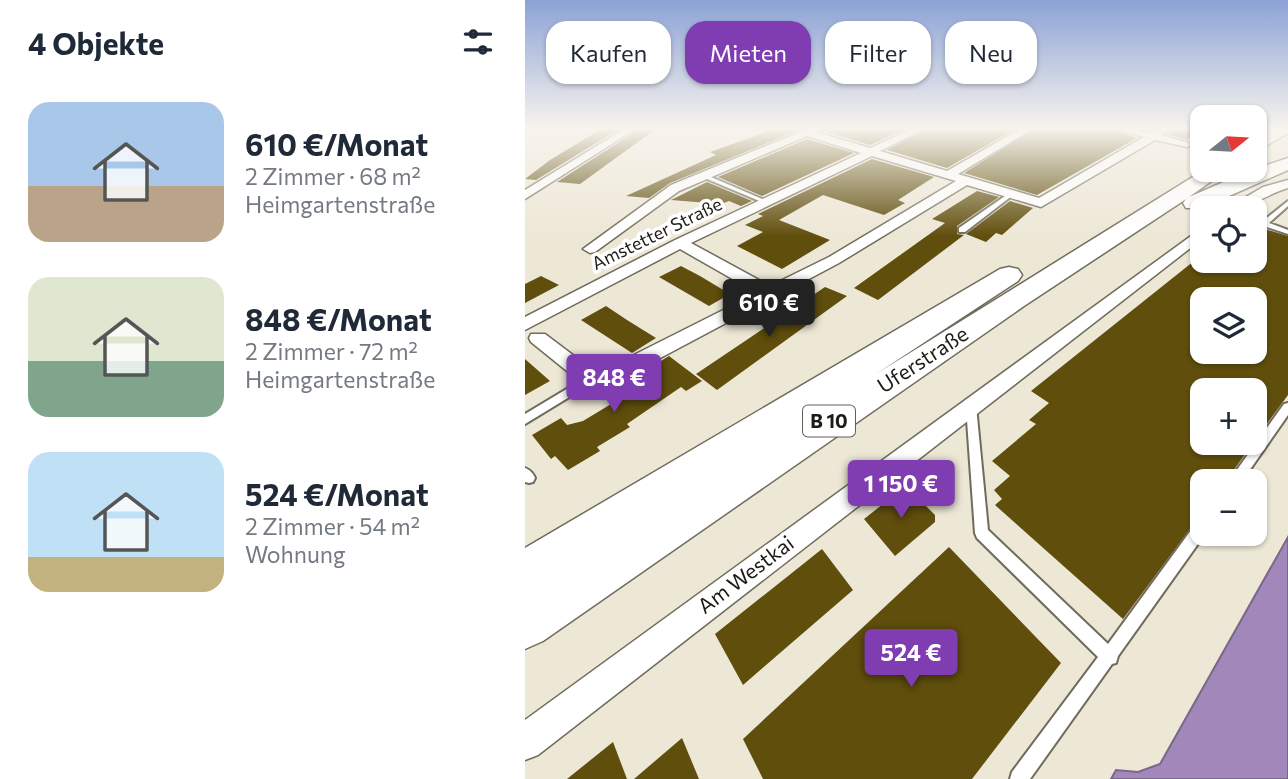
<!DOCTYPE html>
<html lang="de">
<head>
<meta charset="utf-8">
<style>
  :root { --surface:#fff; --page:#f2f2f3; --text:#1f2937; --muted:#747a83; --accent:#803db1 }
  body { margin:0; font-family:Commissioner,sans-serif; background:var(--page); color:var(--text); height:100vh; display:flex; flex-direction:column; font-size:26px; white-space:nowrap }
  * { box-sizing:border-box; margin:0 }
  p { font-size:23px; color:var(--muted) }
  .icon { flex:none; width:38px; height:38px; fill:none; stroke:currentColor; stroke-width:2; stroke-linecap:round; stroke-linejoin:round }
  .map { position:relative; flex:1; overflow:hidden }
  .side { display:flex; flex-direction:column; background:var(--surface); width:525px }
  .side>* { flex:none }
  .guide { position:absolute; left:21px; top:21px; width:637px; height:63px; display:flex; gap:14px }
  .needle { width:46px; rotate:72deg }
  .buttons { position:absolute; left:665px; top:105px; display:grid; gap:14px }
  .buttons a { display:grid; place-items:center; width:77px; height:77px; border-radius:14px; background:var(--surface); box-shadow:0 2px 5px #0004; font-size:35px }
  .price { position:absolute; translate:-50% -60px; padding:0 16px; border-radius:7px; background:var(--accent); color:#fff; font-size:23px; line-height:46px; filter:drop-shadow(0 2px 4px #0008) }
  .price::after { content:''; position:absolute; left:50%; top:42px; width:21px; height:16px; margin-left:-10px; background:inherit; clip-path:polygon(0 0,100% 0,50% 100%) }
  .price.selected { background:#222; color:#fff }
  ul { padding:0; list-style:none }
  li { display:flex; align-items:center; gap:21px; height:175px; padding:0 28px }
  li span { display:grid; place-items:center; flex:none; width:196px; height:140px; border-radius:21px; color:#555 }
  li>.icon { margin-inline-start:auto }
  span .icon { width:84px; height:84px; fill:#fffc; stroke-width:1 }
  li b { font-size:30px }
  h2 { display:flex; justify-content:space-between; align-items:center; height:84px; padding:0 28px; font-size:30px }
  .tag { padding:0 24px; border-radius:21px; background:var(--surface); box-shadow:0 2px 5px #0004; font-size:24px; line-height:63px }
  .tag.selected { background:var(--accent); color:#fff }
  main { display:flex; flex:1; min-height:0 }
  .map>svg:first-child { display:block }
  .water { fill:#a287bb; stroke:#7a6789; stroke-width:2 }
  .building { fill:#604e0d; fill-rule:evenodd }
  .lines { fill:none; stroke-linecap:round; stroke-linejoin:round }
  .service-casing { stroke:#706b5c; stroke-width:4 }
  .minor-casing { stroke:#706b5c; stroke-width:3 }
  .trunk-casing { stroke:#706b5c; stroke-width:3 }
  .service { fill:#fff; fill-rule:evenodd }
  .minor { fill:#fff; fill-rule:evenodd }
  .trunk { fill:#fff; fill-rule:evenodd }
  .labels { text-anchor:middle; stroke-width:7; stroke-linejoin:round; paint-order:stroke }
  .far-street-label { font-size:18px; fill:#1d1b15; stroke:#fff }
  .shield { fill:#fff; stroke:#615f5b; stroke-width:2 }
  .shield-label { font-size:19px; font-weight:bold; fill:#1d1b15 }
  .street-label { font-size:21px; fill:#1d1b15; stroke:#fff }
</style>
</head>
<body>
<main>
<section class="side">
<h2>4 Objekte<svg class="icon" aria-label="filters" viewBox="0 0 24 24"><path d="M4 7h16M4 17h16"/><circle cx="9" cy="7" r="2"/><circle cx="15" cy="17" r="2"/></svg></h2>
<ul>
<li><span style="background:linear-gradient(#a9c7e8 60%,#b9a48a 0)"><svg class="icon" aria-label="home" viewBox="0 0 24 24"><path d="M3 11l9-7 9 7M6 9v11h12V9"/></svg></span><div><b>610 €/Monat</b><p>2 Zimmer · 68 m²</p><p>Heimgartenstraße</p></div></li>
<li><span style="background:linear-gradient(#dfe7d0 60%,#7fa58c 0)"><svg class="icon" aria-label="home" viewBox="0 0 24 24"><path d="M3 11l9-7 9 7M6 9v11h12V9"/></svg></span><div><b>848 €/Monat</b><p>2 Zimmer · 72 m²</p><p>Heimgartenstraße</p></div></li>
<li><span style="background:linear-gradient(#bfe0f5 75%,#c2b280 0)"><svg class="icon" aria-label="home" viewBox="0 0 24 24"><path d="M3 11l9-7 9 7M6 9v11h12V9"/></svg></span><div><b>524 €/Monat</b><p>2 Zimmer · 54 m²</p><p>Wohnung</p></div></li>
</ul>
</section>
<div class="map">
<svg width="763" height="779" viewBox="0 0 763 779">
  <rect width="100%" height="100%" fill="#ede7d6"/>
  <path class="water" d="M763 537V779H586L591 770 613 772 635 764Z"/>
  <path class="building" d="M78 128 94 129 11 180 0 179 25 160Z
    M253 128H279L145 183 124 198 101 196 191 155 185 152Z
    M300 128H383L345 145 298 131Z
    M403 128H492L422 168 362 150Z
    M511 128H584L612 138 512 195 439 173Z
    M649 128H677L662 140 643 134Z
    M113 130 128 131 55 184 32 182Z
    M282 139 329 153 237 196 193 177Z
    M347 159 409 177 373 200 380 203 359 215 298 195 254 220 305 240 257 269 212 246 238 232 220 225 238 216 233 214Z
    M182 182 227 201 216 206 204 201 196 204 146 200Z
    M452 191 474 197 432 226V234L439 235 353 300 329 288 420 223 407 219Z
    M485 201 508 208 477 235 471 233 461 242 441 234Z
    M730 226 763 236V395L730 440V390H677V443H728L701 481H677V513L598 619 470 505 477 499 469 490 485 476 467 461 511 424 504 420 524 403 506 391 669 261H730ZM677 299H730V352H677Z
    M156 266 175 276 205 294 184 306 134 277Z
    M16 276 34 285 0 303V284Z
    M300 287 322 296 192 390 171 374Z
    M81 306 102 320 131 338 107 353 56 320Z
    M144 356 177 381 161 391 156 387 102 424 105 427 72 447 75 451 43 470 30 456 26 459 7 435 36 418 42 425 58 421 96 398 87 391Z
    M0 359 25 381 0 395Z
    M381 486 410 515V522L370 556 339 519Z
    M424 547 536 663 447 779H238L218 739Z
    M297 549 328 590 218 685 190 634Z
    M157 738 174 779H109Z
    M88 742 102 779H42Z"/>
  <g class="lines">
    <defs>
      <path id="service" d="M175 174H179L244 202 239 203 175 176Z
        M483 194 488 195 440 232H434V228Z
        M763 201V206L744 223 763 230V234L730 223V219L738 221Z
        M65 375 69 376 70 379 69 382 0 424V414Z
        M446 402 450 403 451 406 463 530 583 644 672 522 677 521V534H680L593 656 591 663 587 664 505 779H485L487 772 573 657 452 538 450 533 441 406 442 403Z
        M763 403V415L717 481H704L759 404Z
        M0 468C5 470 8 473 10 478L8 482 4 483 0 482Z"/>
      <path id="minor" d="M101 128H112L0 199V190Z
        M285 128H298L291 132 345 148 389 128H401L355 151 422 171 497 128H509L433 174 514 198 619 137 587 128H604L627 133 635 128H647L637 135 667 144 662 147 630 140 516 207 442 185 314 263 92 381 65 386 58 384 6 342 4 338 6 334H20L69 371 81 369 232 293 155 249 0 330V317L150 240 336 153 282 136 154 191 70 252 65 253 58 249 146 185ZM347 156 431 181 304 257 245 286 166 243Z
        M763 180V188C742 194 725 209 702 208L738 187Z
        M677 228V239L13 755 0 760V720Z"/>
      <path id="trunk" d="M749 128H763V133L730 152V140Z
        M763 158V170L677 208H661L658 203 661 199 499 306 18 641 0 649V548L475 269 484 267 493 269 497 275 493 281 351 374 679 170H702L664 197 724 171Z"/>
    </defs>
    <use href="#service" class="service-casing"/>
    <use href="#minor" class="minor-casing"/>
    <use href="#trunk" class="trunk-casing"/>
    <use href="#service" class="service"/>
    <use href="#minor" class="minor"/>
    <use href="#trunk" class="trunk"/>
  </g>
  <linearGradient id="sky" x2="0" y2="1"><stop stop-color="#8ca2d6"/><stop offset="0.54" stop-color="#f7f4ed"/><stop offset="1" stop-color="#f7f4ed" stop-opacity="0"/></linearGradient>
  <rect width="763" height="237" fill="url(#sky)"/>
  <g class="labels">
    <g class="far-street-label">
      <text transform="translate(132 234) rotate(-26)" y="6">Amstetter Straße</text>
    </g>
    <rect class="shield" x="278" y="405.5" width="52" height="31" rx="5"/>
    <g class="shield-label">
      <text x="304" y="428">B 10</text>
    </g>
    <g class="street-label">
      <text transform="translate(398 360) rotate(-33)" y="7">Uferstraße</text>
      <text transform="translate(221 575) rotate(-37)" y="7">Am Westkai</text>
    </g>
  </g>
</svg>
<div class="buttons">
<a><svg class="needle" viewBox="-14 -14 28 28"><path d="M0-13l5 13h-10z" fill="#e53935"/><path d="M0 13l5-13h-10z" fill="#747a83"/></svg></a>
<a><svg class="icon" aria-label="locate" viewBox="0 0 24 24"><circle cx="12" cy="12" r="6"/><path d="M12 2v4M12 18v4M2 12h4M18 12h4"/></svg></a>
<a><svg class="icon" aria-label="layers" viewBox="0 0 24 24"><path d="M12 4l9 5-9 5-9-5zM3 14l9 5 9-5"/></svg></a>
<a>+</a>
<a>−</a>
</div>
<b class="price selected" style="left:244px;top:339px">610 €</b>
<b class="price" style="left:89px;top:414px">848 €</b>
<b class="price" style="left:376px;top:520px">1 150 €</b>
<b class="price" style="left:386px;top:689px">524 €</b>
<div class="guide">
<a class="tag">Kaufen</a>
<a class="tag selected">Mieten</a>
<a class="tag">Filter</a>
<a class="tag">Neu</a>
</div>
</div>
</main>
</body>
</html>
